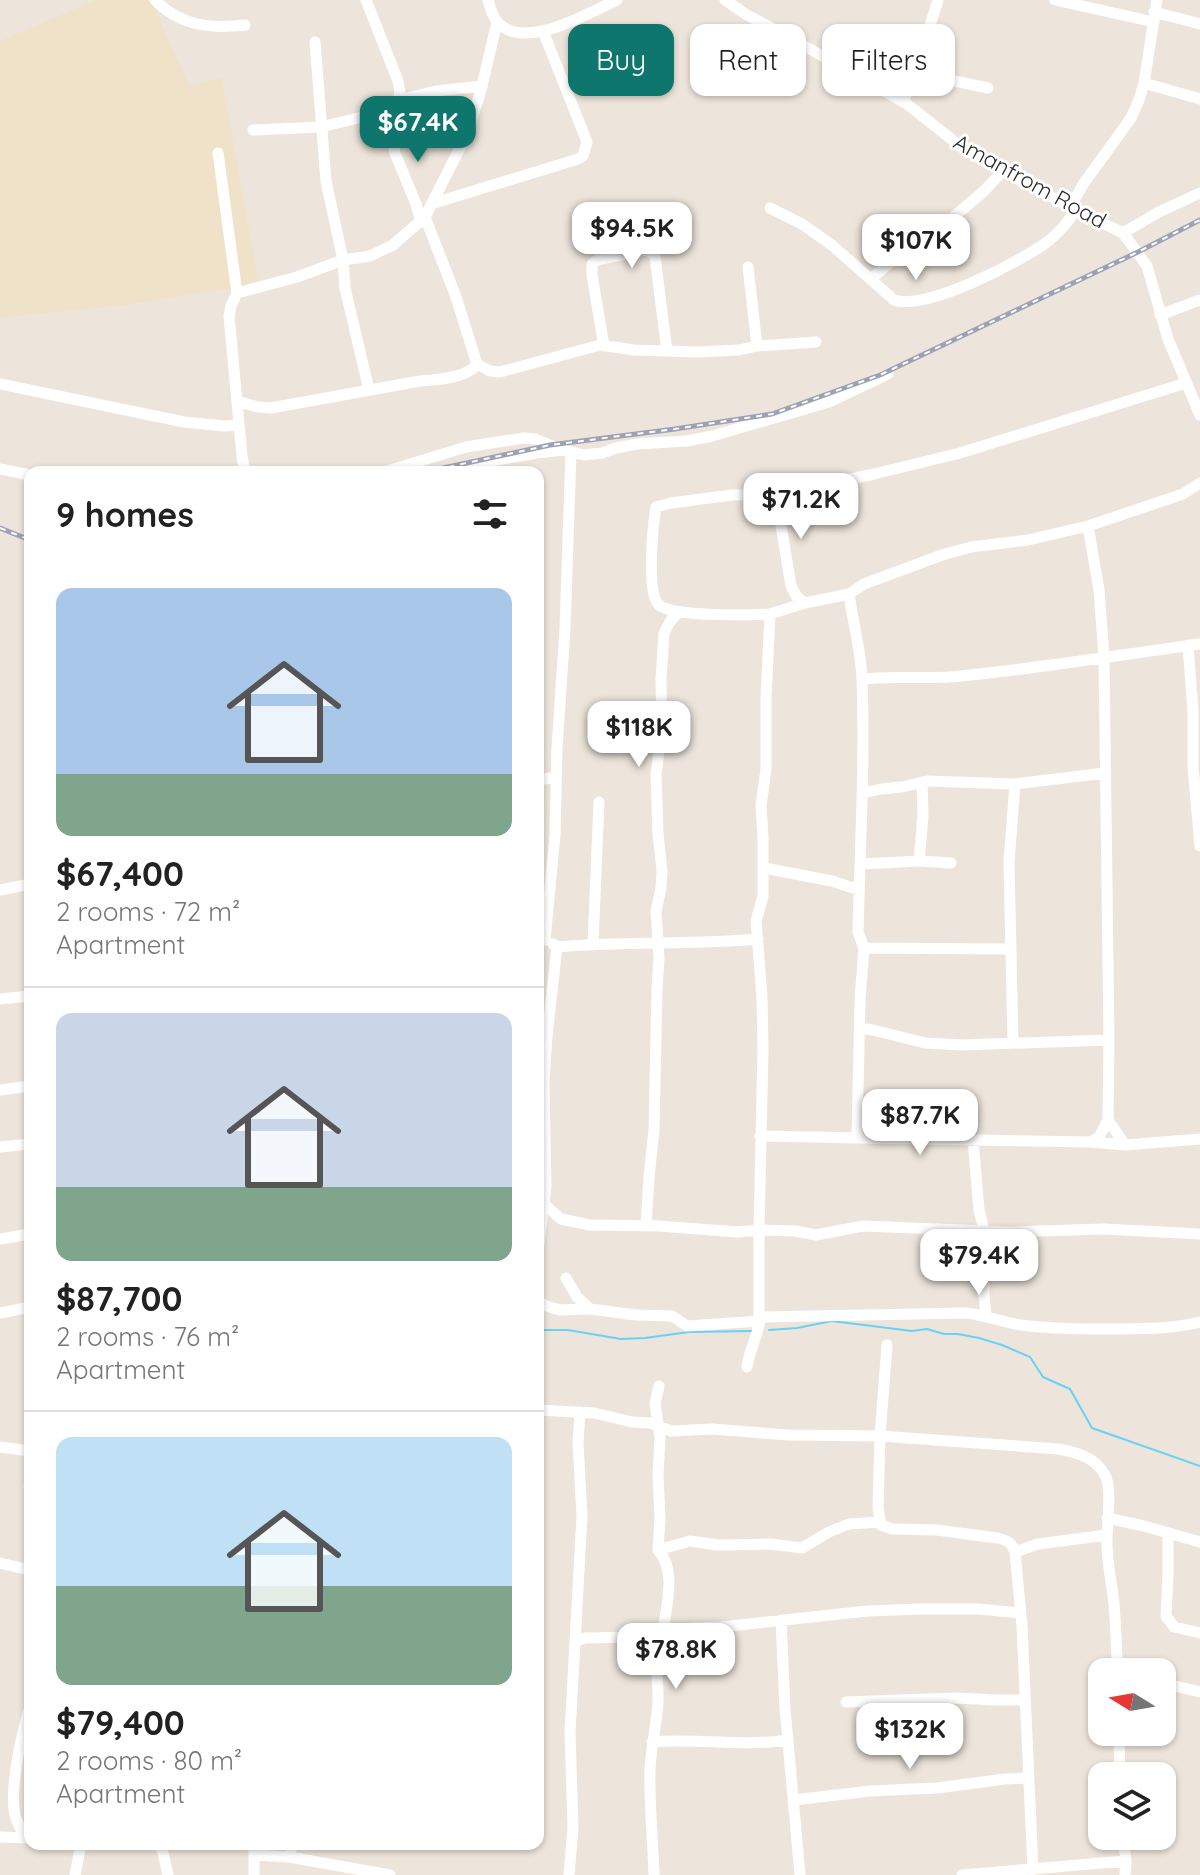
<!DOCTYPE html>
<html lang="en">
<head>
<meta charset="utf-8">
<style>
  :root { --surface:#fff; --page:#f2f2f2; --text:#222; --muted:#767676; --line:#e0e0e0; --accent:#0f766e }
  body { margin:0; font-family:Quicksand,sans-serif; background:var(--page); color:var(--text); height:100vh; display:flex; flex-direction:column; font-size:30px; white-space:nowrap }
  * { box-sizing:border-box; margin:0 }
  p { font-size:26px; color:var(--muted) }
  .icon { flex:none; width:44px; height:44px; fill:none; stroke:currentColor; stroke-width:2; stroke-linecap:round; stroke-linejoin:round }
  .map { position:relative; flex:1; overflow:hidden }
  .drawer { position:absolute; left:24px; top:466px; width:520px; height:1384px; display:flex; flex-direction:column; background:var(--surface); border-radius:16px; box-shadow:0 2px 6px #0004 }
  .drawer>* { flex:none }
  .hud { position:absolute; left:568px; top:24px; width:512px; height:72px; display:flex; gap:16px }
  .needle { width:52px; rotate:281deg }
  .tools { position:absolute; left:1088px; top:1658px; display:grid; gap:16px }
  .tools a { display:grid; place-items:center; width:88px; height:88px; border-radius:16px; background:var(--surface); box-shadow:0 2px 6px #0004; font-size:40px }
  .price { position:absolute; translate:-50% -68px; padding:0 18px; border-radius:16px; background:#fff; color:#222; font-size:26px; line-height:52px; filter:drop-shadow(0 2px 4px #0008) }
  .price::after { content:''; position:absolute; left:50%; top:48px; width:24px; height:18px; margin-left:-12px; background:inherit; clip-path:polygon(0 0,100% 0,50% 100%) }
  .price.selected { background:var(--accent); color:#fff }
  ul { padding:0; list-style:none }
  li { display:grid; align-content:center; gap:16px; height:424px; padding:0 32px }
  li+li { border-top:2px solid var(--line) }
  li span { display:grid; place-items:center; height:248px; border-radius:16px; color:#555 }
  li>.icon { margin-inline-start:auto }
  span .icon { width:144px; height:144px; fill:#fffc; stroke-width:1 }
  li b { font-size:34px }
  h2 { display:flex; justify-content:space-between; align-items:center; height:96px; padding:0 32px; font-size:34px }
  .chip { padding:0 28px; border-radius:16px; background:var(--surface); box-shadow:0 2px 6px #0004; font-size:28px; line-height:72px }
  .chip.selected { background:var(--accent); color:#fff }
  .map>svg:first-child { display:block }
  .education { fill:#efe2c9 }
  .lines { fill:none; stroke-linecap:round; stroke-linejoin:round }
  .stream { stroke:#69d1f4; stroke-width:2 }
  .minor { stroke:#fff; stroke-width:11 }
  .rail-casing { stroke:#9da1b5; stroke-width:5 }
  .rail { stroke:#fff; stroke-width:2; stroke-dasharray:6; stroke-linecap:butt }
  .labels { text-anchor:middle; stroke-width:6; stroke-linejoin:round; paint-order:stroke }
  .street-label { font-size:22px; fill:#2a2a2a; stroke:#fff }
</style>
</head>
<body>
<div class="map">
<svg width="1200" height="1875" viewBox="0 0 1200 1875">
  <rect width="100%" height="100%" fill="#ede5db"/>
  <path class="education" d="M96 0H148L154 7 189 86 222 78 258 280 241 287 118 306 0 318V41Z"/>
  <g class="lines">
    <path class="stream" d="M538 1330H568L621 1339 645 1338 689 1332 752 1331
      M769 1330 797 1328 832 1321 912 1331 927 1329 944 1334H958L979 1338 1002 1345 1030 1357 1043 1377 1070 1389 1092 1428 1200 1466"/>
    <path class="minor" d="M155 0C180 26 211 29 245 25
      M488 0C490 8 493 17 498 23 526 51 588 13 617 0
      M725 0 747 15 787 36 907 104 960 146 979 158 1070 207 1123 233 1147 266 1168 339 1200 415
      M1055 0 1154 22
      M1154 12 1200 24
      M315 42 326 181 343 260 345 288 369 390
      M915 73 988 88
      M1144 83 1200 99
      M398 100 436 91 482 86
      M903 102 915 73 938 0
      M387 111 395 153 416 204 421 222
      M253 130 321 127 387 111 398 100 400 92 398 81 366 0
      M218 153 237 293 231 306 229 316 242 456 245 472
      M431 204 578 159 583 156 587 142 543 31
      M1070 207 1084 183 1131 118 1139 100 1144 83 1157 0
      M770 208 802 224 833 246 894 300C926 311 1020 262 1047 242 1059 233 1068 222 1076 210
      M1123 233 1159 212 1200 193
      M748 267 757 346
      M871 279 907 248 931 236 951 219 983 192 1003 171
      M237 293 297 277 343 260 370 256 393 245 425 217
      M1160 315 1200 300
      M604 346 592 275V264L597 260 645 250 652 253 655 257 667 351
      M477 364 456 297 425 217 469 130 482 86 497 22
      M0 384 184 422 224 426 239 425
      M237 401 258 407 271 408 420 381C436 380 468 378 477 364L490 371 500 372 600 345 634 350 697 352 739 350 757 346 816 342
      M0 469 30 475
      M384 472 466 447 524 438 535 439 560 449
      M459 472 476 464 536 453 564 450 584 455 602 453 616 448 637 444 687 441 712 436 829 402 888 374
      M776 495 791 586 797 597 805 603
      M1088 526 1099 590 1104 657 1109 1040 1108 1120 1099 1137 1091 1142
      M849 594 864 584 942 555 971 547 1028 540 1088 526 1183 494 1200 483
      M770 614C749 615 673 617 659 605 646 594 653 524 656 507L671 503 732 495H776L874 474 960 453 1186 383
      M1188 645 1193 711V767L1200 846
      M862 679C895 675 928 680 961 676 1041 668 1120 655 1200 644
      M538 780 556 777
      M863 793 881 789 902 787 927 781 1015 784 1105 773
      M919 861 923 816 922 783
      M861 864 919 861 951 863
      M764 868 832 881 859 890
      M0 890 30 884
      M545 940 555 835 557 748 565 629 571 452
      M553 944 557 947C624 941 691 945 758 939
      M593 944 599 802
      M557 947 547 1036 544 1082 546 1186 544 1204 561 1219 590 1225 659 1226 738 1232 759 1230 763 1049 762 997 756 921 763 896V837L761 806 766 769V698L770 614 805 603 849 594C853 623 861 651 862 679 865 764 860 848 858 932L864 948 1011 949
      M864 948 860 999 857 1138 1091 1142 1125 1145 1200 1139
      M0 999 30 996
      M860 1028 873 1030 925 1043 962 1045 1109 1040
      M1013 1043 1009 862 1015 784
      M0 1090 30 1086
      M1108 1120 1125 1145
      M760 1136 857 1138
      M973 1140 979 1210 984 1230V1297L986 1315
      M0 1147 30 1144
      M646 1226 649 1177 654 1130 657 988 659 958 656 911 661 888 662 871 658 834 656 774 662 731 661 679 664 633 671 620 679 612
      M0 1239 30 1234
      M538 1251 544 1204
      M566 1278 577 1297 590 1309
      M538 1301 546 1306 560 1310 590 1309 636 1315 672 1316 687 1326 760 1321
      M0 1313 30 1307
      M760 1317 966 1313C985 1315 1002 1322 1020 1325 1045 1328 1070 1329 1095 1329 1131 1329 1165 1330 1200 1322
      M887 1345 880 1436 878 1508 881 1525 892 1529 937 1530 997 1538C1006 1540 1012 1542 1015 1552L1022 1626 1033 1870
      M747 1367C749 1352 756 1339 759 1325V1230L795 1231 816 1235 863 1226 1009 1232 1103 1229 1200 1234
      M659 1386 655 1403 660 1438 658 1475 660 1519 658 1550C677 1569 666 1608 663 1632
      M538 1410 594 1413 632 1422 650 1423 671 1431 712 1429 788 1435 880 1436 1058 1449C1076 1452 1095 1457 1105 1475 1113 1490 1106 1529 1107 1548 1108 1567 1112 1585 1114 1604 1116 1627 1116 1649 1118 1672
      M0 1447 30 1451
      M29 1486 30 1479
      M1107 1518 1144 1526 1200 1542
      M1168 1534V1574L1166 1616 1174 1627 1200 1633
      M658 1550 690 1541 718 1545 771 1544 802 1548 829 1532 849 1524 880 1522
      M1015 1552 1038 1544 1107 1535
      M0 1563 30 1570
      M781 1620 785 1709 800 1875
      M575 1642 585 1638 633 1637 692 1628 721 1627 867 1611 921 1609H978L1020 1613
      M1162 1683 1200 1692
      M846 1702 957 1698 994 1700H1024
      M1119 1732 1120 1776
      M652 1742C697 1738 743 1747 788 1740
      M794 1800 870 1791 937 1788 1005 1779 1029 1778
      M1123 1836 1126 1861 1125 1875
      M0 1837 30 1838
      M27 1838C22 1831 17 1824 15 1815 9 1789 22 1732 30 1706
      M130 1844 162 1845
      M161 1844 168 1875
      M254 1844V1875
      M255 1855 289 1857 390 1875
      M289 1857 293 1844
      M75 1875 81 1844
      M569 1875 573 1828 570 1732 582 1516 578 1443 580 1412
      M654 1875C653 1840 649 1804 650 1769 651 1746 657 1724 658 1701 659 1678 652 1656 656 1633
      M962 1875 1126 1861"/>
    <defs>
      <path id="rail" d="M425 472 550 445 675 429 772 414 880 375 1138 252 1200 220
        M0 528 30 540"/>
    </defs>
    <use href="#rail" class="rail-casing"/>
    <use href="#rail" class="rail"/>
  </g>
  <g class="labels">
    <g class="street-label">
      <text transform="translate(1030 181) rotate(29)" y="8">Amanfrom Road</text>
    </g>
  </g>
</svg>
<div class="tools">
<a><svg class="needle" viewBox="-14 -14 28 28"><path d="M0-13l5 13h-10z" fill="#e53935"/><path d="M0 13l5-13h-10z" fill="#767676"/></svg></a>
<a><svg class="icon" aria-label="layers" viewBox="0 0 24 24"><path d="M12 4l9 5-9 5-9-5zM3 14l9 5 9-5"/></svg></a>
</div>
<b class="price selected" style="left:418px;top:164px">$67.4K</b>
<b class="price" style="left:632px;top:270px">$94.5K</b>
<b class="price" style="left:916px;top:282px">$107K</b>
<b class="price" style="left:801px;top:541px">$71.2K</b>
<b class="price" style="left:639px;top:769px">$118K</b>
<b class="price" style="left:920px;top:1157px">$87.7K</b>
<b class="price" style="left:979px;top:1297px">$79.4K</b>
<b class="price" style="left:676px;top:1691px">$78.8K</b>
<b class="price" style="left:910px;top:1771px">$132K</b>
<div class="hud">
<a class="chip selected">Buy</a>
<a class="chip">Rent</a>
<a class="chip">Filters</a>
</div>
<section class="drawer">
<h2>9 homes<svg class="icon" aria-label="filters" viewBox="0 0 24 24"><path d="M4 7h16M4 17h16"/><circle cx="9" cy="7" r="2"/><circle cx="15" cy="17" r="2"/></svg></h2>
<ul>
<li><span style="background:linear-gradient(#a9c7e8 75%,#7fa58c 0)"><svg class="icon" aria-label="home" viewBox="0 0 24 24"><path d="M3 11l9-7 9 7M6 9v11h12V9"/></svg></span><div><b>$67,400</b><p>2 rooms · 72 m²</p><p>Apartment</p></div></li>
<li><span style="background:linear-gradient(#c9d6e8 70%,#7fa58c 0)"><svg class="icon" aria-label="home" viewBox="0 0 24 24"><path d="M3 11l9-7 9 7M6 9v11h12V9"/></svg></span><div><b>$87,700</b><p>2 rooms · 76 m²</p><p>Apartment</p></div></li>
<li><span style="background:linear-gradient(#bfe0f5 60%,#7fa58c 0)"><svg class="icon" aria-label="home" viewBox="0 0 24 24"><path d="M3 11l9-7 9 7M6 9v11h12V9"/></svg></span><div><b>$79,400</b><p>2 rooms · 80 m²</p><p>Apartment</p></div></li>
</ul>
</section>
</div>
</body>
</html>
